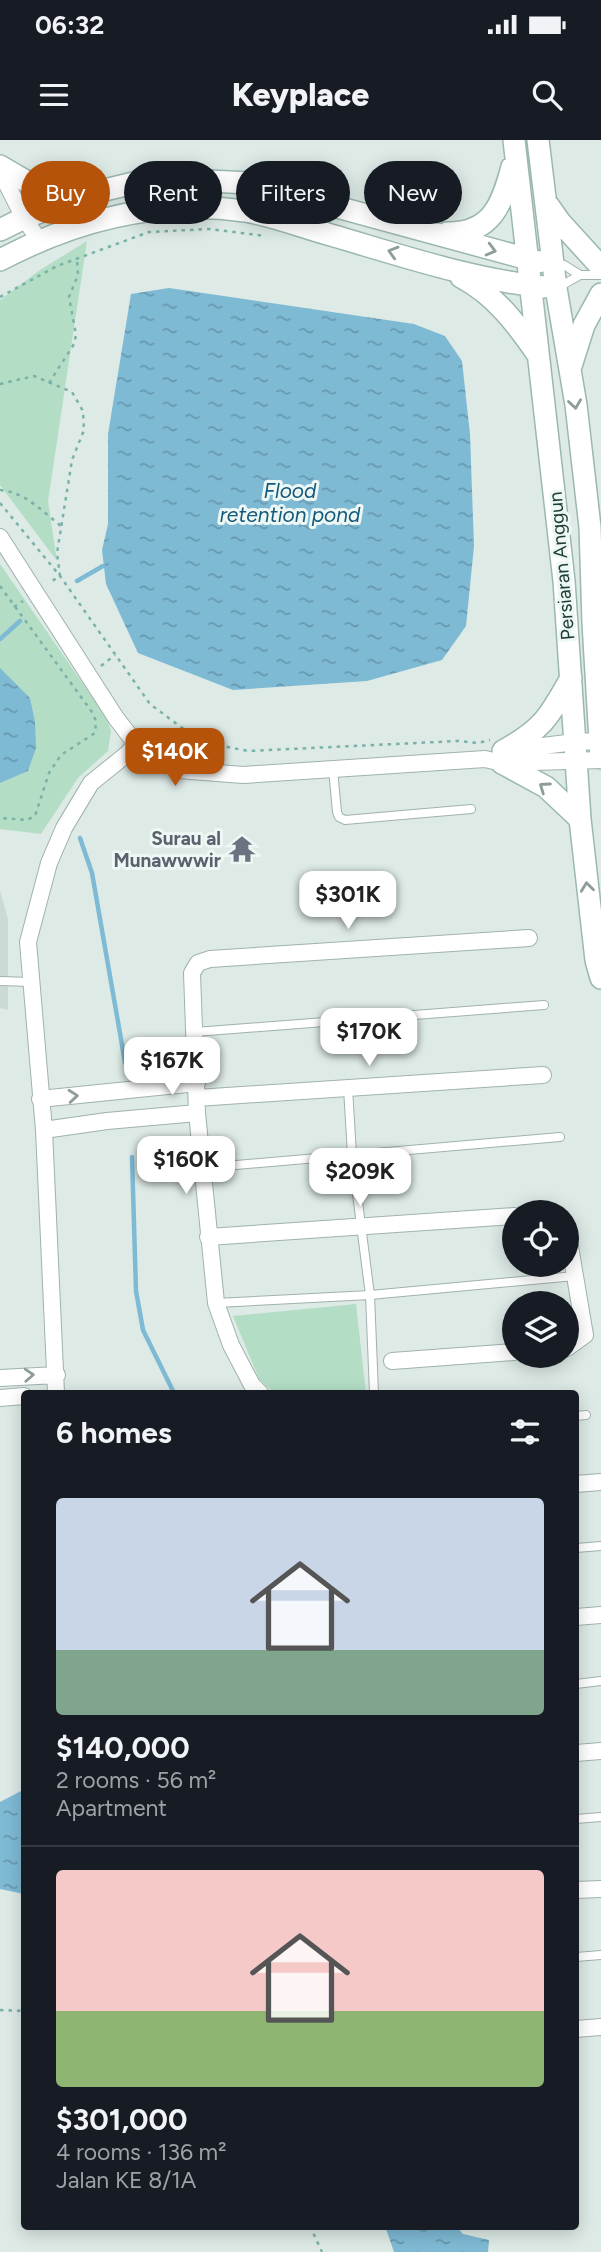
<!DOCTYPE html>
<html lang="en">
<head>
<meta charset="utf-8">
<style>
  :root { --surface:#171b24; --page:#20242c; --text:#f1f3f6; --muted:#9ea1a6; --line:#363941; --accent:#b45309 }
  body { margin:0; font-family:Figtree,sans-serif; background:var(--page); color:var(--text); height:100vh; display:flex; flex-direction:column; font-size:26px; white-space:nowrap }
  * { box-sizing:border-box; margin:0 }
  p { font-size:23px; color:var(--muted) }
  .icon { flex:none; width:38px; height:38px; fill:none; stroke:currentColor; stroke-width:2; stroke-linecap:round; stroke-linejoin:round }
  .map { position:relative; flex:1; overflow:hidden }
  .details { position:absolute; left:21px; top:1250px; width:558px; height:840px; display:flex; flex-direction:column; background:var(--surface); border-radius:7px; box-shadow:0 4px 18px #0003 }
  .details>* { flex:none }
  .top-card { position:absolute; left:21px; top:21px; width:560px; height:63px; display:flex; gap:14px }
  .tools { position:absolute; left:502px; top:1060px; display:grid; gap:14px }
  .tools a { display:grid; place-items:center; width:77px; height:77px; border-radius:50%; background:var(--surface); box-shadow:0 4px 18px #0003; font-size:35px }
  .price { position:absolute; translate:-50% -60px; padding:0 16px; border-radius:14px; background:#fff; color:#222; font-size:23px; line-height:46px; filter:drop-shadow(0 2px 4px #0008) }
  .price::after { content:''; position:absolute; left:50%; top:42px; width:21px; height:16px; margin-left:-10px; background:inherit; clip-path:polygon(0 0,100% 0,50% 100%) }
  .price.on { background:var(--accent); color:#fff }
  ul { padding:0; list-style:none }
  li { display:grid; align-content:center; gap:14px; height:371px; padding:0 35px }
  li+li { border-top:2px solid var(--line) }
  li span { display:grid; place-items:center; height:217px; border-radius:7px; color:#555 }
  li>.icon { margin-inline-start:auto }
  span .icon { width:126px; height:126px; fill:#fffc; stroke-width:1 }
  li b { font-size:30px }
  h2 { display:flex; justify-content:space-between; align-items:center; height:84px; padding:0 35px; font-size:30px }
  .pill { padding:0 24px; border-radius:32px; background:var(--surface); box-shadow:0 4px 18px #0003; font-size:24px; line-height:63px }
  .pill.on { background:var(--accent); color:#fff }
  .status { display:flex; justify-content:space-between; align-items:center; height:49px; padding:0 35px; background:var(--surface); direction:ltr }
  .status svg { height:19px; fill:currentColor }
  header { display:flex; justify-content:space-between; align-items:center; height:91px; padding:0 35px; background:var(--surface); font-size:32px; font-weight:800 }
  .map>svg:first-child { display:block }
  .built { fill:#cbdad6 }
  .park { fill:#b3dec5 }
  .water { fill:url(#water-ripples) }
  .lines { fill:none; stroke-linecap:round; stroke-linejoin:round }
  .stream { stroke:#7fbad5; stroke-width:4.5 }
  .lane-casing { stroke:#a0b2ae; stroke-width:10 }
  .street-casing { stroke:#a0b2ae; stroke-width:18 }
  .secondary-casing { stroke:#9bb7b1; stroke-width:24 }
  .path { stroke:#7ab1a8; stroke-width:2.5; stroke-dasharray:3.5 5; stroke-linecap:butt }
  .lane { stroke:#fff; stroke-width:8 }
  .street { stroke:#fff; stroke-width:16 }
  .secondary { stroke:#fff; stroke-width:21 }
  .oneway { stroke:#8e9d9b }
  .labels { text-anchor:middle; stroke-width:6; stroke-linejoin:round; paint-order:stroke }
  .street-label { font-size:19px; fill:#1d3b37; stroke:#edf7f4 }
  .worship-label { font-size:19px; font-weight:bold; fill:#5b616d; stroke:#edf7f4; text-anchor:end }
  .water-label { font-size:21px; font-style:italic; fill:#14597b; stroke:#edf7f4 }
</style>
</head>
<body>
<div class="status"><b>06:32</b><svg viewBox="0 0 49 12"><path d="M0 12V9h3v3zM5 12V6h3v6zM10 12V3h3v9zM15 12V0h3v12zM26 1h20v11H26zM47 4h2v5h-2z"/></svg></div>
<header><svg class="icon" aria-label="menu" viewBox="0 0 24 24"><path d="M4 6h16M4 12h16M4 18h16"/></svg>Keyplace<svg class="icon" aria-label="search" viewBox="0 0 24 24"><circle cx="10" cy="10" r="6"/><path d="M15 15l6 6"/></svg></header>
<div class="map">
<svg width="601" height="2112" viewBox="0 0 601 2112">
  <defs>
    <pattern id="water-ripples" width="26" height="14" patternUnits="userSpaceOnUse" patternTransform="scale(1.75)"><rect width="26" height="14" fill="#7fbad5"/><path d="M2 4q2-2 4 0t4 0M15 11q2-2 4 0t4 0" fill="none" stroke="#6798ae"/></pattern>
  </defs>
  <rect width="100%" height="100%" fill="#ddeae6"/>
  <path class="built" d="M0 751 8 779V870L0 868Z"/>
  <path class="park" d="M87 101 48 361 57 421 0 345V160L40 130Z
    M0 424 106 577 111 591 108 611 78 638 41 694 0 689Z
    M356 1164 366 1253H274L259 1239 233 1176Z"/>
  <path class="water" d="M169 148 414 184 445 196 462 221 470 294 474 406 466 486 442 520 367 541 233 550 138 513 106 444 102 410 108 384V294L131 154Z
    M0 528 30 558 35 582 36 608 28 631 0 643Z
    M23 1650 24 1651V1754L0 1749V1662Z
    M385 2086H456L463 2094 489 2100 488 2112H394Z"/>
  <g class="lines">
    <path class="stream" d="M77 441 103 426
      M0 499 20 481
      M80 698 92 733 125 922
      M132 1017 136 1151 143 1190 174 1253"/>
    <defs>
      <path id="lane" d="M556 124 564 125 580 135H601
        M559 147 580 135
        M333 629 337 672 339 677 345 680 471 669
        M0 841 31 842
        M195 892 544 865
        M348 948 352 1015 370 1155 374 1253
        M202 1028 560 997
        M216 1163 370 1155 575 1136
        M576 1276 586 1275
        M576 1408 601 1406
        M576 1544 601 1541
        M576 1679 601 1677
        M576 1817 601 1815"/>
      <path id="street" d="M0 31 24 78 39 100
        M0 397 116 578 136 604 179 630 243 635 485 619 502 623 601 620
        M510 610 575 602 601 601
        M197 958 543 935
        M40 959 197 943
        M44 990 107 981 197 973
        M567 1089 585 1195 567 1208
        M208 1097 514 1076
        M392 1221 514 1212
        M0 1238 57 1235
        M56 1253 44 990 28 802 49 723 64 688 91 643 127 614 136 604
        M260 1253 252 1245 231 1205 216 1163 197 973 192 833 198 823 210 819 529 798
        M0 1258 24 1256
        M576 1344 601 1342
        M576 1477 601 1475
        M576 1613 601 1611
        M576 1750 601 1749
        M576 1889 601 1887"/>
      <path id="secondary" d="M514 0 564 441 580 679 596 820 601 838
        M538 0 556 148 576 265 590 387 593 483 601 618
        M0 26 36 47 49 51 82 53
        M548 65 560 82 601 127
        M0 90 24 78 92 53 138 42 190 40 249 43 539 122
        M447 93C492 94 502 64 512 27
        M0 120C76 80 159 59 245 71 269 75 294 84 317 91 391 112 467 139 544 147
        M461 137C495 155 516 183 538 215
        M571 226 584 185 601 154
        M503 611C543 589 549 577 571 538
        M502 623 546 647 580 679"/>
    </defs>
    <use href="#lane" class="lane-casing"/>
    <use href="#street" class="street-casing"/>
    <use href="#secondary" class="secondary-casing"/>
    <path class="path" d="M0 157 57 126 149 92 209 89 266 96
      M49 243 74 204 76 195 69 157 78 135 77 120
      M0 244 34 236 72 252 83 271 84 290 72 320 57 413 60 436 49 443
      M0 350C25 352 42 371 61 386
      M0 363 60 436 150 564 189 593 212 604 248 611 458 601 478 603 490 600
      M0 446 92 572 96 581 95 593 61 615 49 633 35 676 27 680 0 678
      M14 467 23 461
      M101 526 115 515
      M0 1870 24 1871
      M310 2086 322 2112"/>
    <use href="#lane" class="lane"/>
    <use href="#street" class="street"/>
    <use href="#secondary" class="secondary"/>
  </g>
  <defs><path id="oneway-chevron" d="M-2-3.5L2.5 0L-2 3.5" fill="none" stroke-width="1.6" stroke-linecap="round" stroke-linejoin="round" transform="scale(1.75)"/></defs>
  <g class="oneway">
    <use href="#oneway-chevron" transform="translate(491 110) rotate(15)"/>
    <use href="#oneway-chevron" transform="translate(393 112) rotate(-164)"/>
    <use href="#oneway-chevron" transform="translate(575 264) rotate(82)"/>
    <use href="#oneway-chevron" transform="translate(544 647) rotate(-145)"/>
    <use href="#oneway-chevron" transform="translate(587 747) rotate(-97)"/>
    <use href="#oneway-chevron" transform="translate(73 956) rotate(-5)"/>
    <use href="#oneway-chevron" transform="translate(29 1235) rotate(-3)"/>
  </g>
  <defs>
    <symbol id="temple-bare" viewBox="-9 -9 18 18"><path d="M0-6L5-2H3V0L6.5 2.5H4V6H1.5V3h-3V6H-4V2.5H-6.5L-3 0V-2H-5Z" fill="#6b7280" stroke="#edf7f4" stroke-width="2.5" paint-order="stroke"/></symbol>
  </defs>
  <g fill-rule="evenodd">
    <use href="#temple-bare" x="223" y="690" width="38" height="38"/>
  </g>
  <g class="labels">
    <g class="street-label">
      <text transform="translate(561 426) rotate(-95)" y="7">Persiaran Anggun</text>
    </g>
    <g class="worship-label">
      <text x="221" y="705">Surau al<tspan x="221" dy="22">Munawwwir</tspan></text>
    </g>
    <g class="water-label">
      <text x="290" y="358">Flood<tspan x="290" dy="24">retention pond</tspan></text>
    </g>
  </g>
</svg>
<div class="tools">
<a><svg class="icon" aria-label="locate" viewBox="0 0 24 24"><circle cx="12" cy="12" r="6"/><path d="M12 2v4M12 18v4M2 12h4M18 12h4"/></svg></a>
<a><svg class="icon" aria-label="layers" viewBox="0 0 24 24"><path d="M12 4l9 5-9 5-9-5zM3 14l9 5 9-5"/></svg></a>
</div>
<b class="price on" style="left:175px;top:648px">$140K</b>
<b class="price" style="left:348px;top:791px">$301K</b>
<b class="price" style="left:369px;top:928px">$170K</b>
<b class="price" style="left:172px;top:957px">$167K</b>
<b class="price" style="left:186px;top:1056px">$160K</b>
<b class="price" style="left:360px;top:1068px">$209K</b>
<div class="top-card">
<a class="pill on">Buy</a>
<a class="pill">Rent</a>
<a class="pill">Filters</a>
<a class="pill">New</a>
</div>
<section class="details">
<h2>6 homes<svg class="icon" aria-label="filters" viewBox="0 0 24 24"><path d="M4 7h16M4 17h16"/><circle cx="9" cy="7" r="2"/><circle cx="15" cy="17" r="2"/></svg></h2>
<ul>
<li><span style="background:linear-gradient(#c9d6e8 70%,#7fa58c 0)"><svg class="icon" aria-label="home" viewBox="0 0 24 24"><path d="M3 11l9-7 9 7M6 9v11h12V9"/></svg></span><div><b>$140,000</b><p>2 rooms · 56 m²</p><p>Apartment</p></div></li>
<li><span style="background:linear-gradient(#f6c9c9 65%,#8fb573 0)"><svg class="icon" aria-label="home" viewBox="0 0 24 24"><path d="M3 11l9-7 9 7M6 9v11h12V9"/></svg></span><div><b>$301,000</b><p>4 rooms · 136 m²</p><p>Jalan KE 8/1A</p></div></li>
</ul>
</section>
</div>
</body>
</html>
